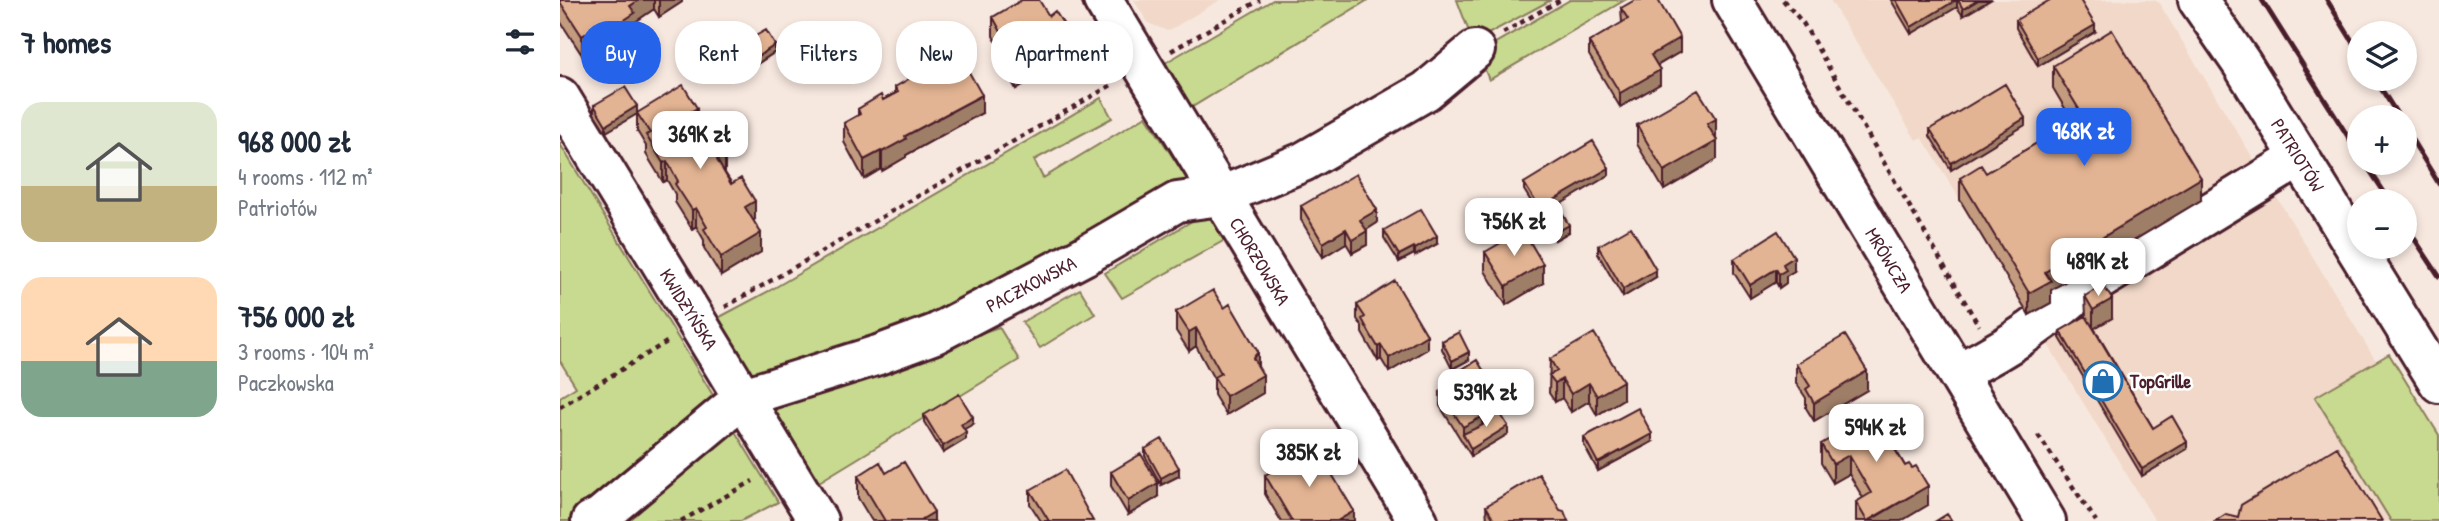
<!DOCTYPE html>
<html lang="en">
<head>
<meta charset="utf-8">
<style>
  :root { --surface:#fff; --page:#f6f6f7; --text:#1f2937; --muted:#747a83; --accent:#2563eb }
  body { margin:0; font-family:"Patrick Hand",sans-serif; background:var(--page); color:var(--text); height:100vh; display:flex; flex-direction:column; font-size:26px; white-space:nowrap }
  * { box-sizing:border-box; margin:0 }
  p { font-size:23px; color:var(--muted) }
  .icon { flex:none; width:38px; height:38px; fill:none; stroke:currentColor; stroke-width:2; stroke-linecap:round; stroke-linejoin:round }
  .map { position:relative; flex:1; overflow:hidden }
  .side { display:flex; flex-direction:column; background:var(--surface); width:560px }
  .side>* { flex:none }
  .banner { position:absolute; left:21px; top:21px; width:665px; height:63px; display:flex; gap:14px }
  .fabs { position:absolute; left:1787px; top:21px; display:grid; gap:14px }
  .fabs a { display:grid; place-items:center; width:70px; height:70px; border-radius:50%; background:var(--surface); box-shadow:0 4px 10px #0003; font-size:35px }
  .price { position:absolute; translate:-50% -60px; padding:0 16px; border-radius:14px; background:#fff; color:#222; font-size:23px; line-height:46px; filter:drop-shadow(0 2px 4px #0008) }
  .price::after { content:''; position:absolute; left:50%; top:42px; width:21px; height:16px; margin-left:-10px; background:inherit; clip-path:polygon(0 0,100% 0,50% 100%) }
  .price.on { background:var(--accent); color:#fff }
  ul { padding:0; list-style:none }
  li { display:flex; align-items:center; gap:21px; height:175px; padding:0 21px }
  li span { display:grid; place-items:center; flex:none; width:196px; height:140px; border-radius:21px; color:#555 }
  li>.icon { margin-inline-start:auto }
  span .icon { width:84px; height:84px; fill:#fffc; stroke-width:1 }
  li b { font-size:30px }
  h2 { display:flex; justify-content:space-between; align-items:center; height:84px; padding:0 21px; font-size:30px }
  .chip { padding:0 24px; border-radius:28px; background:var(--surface); box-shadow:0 4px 10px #0003; font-size:24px; line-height:63px }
  .chip.on { background:var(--accent); color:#fff }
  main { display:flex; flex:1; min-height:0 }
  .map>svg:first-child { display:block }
  .built { fill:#f1d8c8 }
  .green { fill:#c8da8f; stroke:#897c5d; stroke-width:2 }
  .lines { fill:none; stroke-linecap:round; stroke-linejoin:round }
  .minor-casing { stroke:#4a1f2b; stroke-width:44 }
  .major-casing { stroke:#4a1f2b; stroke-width:44 }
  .path { stroke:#4a1f2b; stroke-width:4.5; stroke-dasharray:5 5; stroke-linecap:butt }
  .minor { stroke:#fff; stroke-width:38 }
  .major { stroke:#fff; stroke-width:38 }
  .rail { stroke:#4a1f2b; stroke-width:5 }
  .wall { fill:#c39b7e; stroke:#4a1f2b; stroke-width:2 }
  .shaded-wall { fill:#9f7e67; stroke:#4a1f2b; stroke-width:2 }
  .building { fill:#e3b493; stroke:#4a1f2b; stroke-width:2 }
  .labels { text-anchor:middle; stroke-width:5; stroke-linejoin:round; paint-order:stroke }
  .street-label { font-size:19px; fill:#4a1f2b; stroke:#fff }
  .poi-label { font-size:19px; font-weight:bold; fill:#4a1f2b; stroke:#fff; text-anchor:start }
</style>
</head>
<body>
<main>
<section class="side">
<h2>7 homes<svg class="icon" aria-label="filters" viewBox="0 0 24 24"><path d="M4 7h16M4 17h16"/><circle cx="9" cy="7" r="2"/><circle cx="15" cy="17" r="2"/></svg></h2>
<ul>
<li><span style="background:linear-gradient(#dfe7d0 60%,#c2b280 0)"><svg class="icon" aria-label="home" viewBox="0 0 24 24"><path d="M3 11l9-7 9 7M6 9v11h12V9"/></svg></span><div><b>968 000 zł</b><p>4 rooms · 112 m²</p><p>Patriotów</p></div></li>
<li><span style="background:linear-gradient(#ffd9b3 60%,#7fa58c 0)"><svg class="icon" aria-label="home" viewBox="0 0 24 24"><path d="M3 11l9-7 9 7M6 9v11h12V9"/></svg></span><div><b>756 000 zł</b><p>3 rooms · 104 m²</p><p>Paczkowska</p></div></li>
</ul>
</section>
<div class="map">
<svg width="1879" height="521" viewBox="0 0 1879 521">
  <rect width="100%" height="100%" fill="#f7e8df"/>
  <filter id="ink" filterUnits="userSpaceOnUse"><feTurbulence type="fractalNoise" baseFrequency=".0143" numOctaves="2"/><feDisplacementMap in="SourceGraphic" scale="14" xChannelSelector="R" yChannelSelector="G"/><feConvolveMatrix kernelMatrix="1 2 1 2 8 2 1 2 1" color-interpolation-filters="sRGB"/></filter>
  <g filter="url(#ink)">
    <path class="built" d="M574 0H660L608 31 588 23Z
      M1270 0H1594L1599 3 1816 361 1755 398 1831 521H1595L1362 137 1356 140Z"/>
    <path class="green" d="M713 0H808L624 112 598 67Z
      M897 0H991L913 42Z
      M1010 0H1065L929 80 918 53Z
      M541 98 552 118 474 160 483 178 586 116 629 182 333 340 193 374 158 318 209 291Z
      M0 144 218 502 181 521H0V397L16 387 0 361Z
      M647 212 665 240 562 298 545 273Z
      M520 289 535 314 480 348 462 322Z
      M439 327 459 360 259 482 212 405 235 394Z
      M1829 354 1879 435V521H1831L1755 397Z"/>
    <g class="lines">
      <defs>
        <path id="minor" d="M543 0 858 521
          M1172 0 1486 521
          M0 97 258 521
          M1397 373C1443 351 1479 327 1517 294L1739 158
          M31 521 40 517 184 397 318 355 375 334 524 256 617 202 661 196 743 162 866 91 915 50"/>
        <path id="major" d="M1638 0 1682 64 1879 383"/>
      </defs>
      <use href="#minor" class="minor-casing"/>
      <use href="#major" class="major-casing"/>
      <path class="path" d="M1223 0 1243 23 1419 326
        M943 33 1000 0
        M611 51 700 0
        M165 307 555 83
        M0 407 110 340
        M1478 435 1536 521
        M121 521 193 481"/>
      <use href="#minor" class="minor"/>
      <use href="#major" class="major"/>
      <path class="rail" d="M1702 0 1799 154
        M1767 0 1799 52
        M1815 79 1839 117
        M1844 127 1879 184
        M1805 163 1830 201
        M1844 223 1879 276"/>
    </g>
    <path class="wall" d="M0 0H122V2L99 17 94 9 75 22V32L52 46 47 39 22 55 0 21Z
      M462 0 511 54 507 67 499 71 495 65 456 89 441 63V50L433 36V17Z
      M1331 0H1430L1403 16 1397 7 1351 34Z
      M1061 8 1120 52 1097 66 1100 84 1060 107 1029 55V42L1062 23Z
      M1456 20 1535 32 1478 66 1456 28Z
      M178 46 215 52 188 70 178 54Z
      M373 65 422 113 346 155V157L322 171 321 169 304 179 284 142V123L298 115V109L323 100 335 93V87L361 78 373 72Z
      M1493 66 1641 200 1491 290V303L1469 315 1400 200V178L1426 173 1513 122 1493 88Z
      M34 105 77 113 137 127 136 128 195 219 193 221 201 252 161 276 144 248V240L136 226 132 229 115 202V194L107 180 103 182 86 154V146L77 131V114L46 132 34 113Z
      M1077 125 1156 137 1157 159 1104 190 1077 144Z
      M1465 125 1391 170 1370 136V129Z
      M1049 175 997 206 1009 232 995 240 964 190V183Z
      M741 206 817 223 806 230 807 245 792 253 786 243 763 257 741 220Z
      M824 230 877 244 855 256 854 254 839 262 824 238Z
      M1038 246 1096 277 1063 297 1038 254Z
      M925 252 983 283 946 305 925 271Z
      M1174 259 1234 271 1226 276V283L1219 288 1216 282 1190 298 1174 273Z
      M1525 296 1552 318 1534 328 1593 428 1627 449 1582 476 1500 338V331L1526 316Z
      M797 305 867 349 829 372 821 359 818 361 802 333V326L797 319Z
      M616 312 698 367 703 393 666 415 654 395V379L636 346 629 351 616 331Z
      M882 341 909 360 892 369 882 349Z
      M990 359 1063 399 1037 415 1029 401 1011 412 1002 398 995 402 989 393Z
      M1236 364 1307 390 1254 421 1246 408V398L1236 383Z
      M893 375 941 413 940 414 948 434 911 456 880 406V392L893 383Z
      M364 415 413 424 404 429 406 439 383 453 364 422Z
      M1024 437 1092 442 1038 471 1024 445Z
      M1261 444 1334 447 1368 505 1341 521H1296V502L1303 498 1289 474 1273 483 1261 463Z
      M585 449 619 476 601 485 585 456Z
      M551 472 598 497 568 515 551 486Z
      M326 473 374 521H312L298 498V476Z
      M705 475 794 521H721L705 494Z
      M470 490 533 521H481L470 504Z
      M926 506 1000 510 1008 521H927Z"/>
    <path class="shaded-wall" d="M79 0H94V9L75 22V32L52 46V28L70 6Z
      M99 0H122V2L99 17Z
      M1396 0H1397V7L1351 34V27Z
      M1418 0H1430L1403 16V9Z
      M47 20V39L22 55V36Z
      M1535 25V32L1478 66V58Z
      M511 36V54L507 67 499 71V52Z
      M1120 38V52L1091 69V55Z
      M215 45V52L188 70V63Z
      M495 46V65L456 89V70Z
      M1100 70V84L1060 107V93Z
      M422 95V113L346 155V157L322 171V152L345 136Z
      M77 106V114L46 132V125Z
      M137 108V127L127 133V114Z
      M1465 118V125L1391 170V163Z
      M1156 119V137L1147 142V124Z
      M1157 141V159L1104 190V171Z
      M321 151V169L304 179V160Z
      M165 154V173L157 179V160Z
      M107 161V180L103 182V163Z
      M1049 168V175L994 208V200Z
      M1641 178V200L1491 290V303L1469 315V293L1485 272Z
      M195 201V219L185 226V207Z
      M136 208V226L132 229V210Z
      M817 210V223L800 234V220Z
      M1009 225V232L995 240V233Z
      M786 229V243L763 257V243Z
      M807 231V245L792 253V240Z
      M201 233V252L161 276V257Z
      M877 236V244L855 256V249Z
      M854 247V254L839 262V255Z
      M1234 257V271L1226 276V283L1219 288V274L1223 264Z
      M983 264V283L946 305V286Z
      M1216 269V282L1190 298V285Z
      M1096 270V277L1063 297V289Z
      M1552 299V318L1533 329V310Z
      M636 328V346L629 351V332Z
      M867 335V349L829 372V358Z
      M821 345V359L818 361V347Z
      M698 352V371L693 358Z
      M909 352V360L892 369V361Z
      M1307 371V390L1254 421V403Z
      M703 375V393L666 415V396Z
      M1002 379V398L995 402V383Z
      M1063 381V399L1037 415V396Z
      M1029 383V401L1011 412V394Z
      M941 399V413L923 424 922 423V431L903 434V427L919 413Z
      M413 417V424L401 431V424Z
      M948 426V434L911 456V449Z
      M1334 429V447L1332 448 1328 438 1330 431Z
      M406 432V439L383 453V446Z
      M1092 434V442L1038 471V463Z
      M1627 442V449L1582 476V469Z
      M1289 455V474L1273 483V464Z
      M619 468V476L601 485V478Z
      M598 483V497L568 515V501Z
      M1368 486V505L1341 521H1309Z
      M794 511V521H777Z
      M374 512V521H359Z"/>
    <path class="building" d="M0 0H79L70 6 75 13 52 28 47 20 22 36 0 2Z
      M462 0H479L489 16 495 11 511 36 507 48 499 52 495 46 456 70 441 44 446 41 433 17Z
      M1075 0H1098L1120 38 1091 55 1100 70 1060 93 1029 42 1068 19 1061 8Z
      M1336 0H1396L1351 27Z
      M1398 0H1418L1403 9Z
      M1490 0H1520L1535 25 1478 58 1456 20Z
      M206 30 215 45 188 63 178 46Z
      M1552 30 1641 178 1485 272 1491 281 1469 293 1400 178 1421 165 1426 173 1523 116 1493 66Z
      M397 51 422 95 345 136 346 139 322 152 321 151 304 160 284 123 300 114 298 109 321 95 323 100 338 92 335 87 359 73 361 78 376 70 373 65Z
      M1445 84 1465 118 1391 163 1370 129Z
      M123 85 137 108 127 114 142 137 152 131 165 154 157 160 171 184 181 178 195 201 185 207 201 233 161 257 144 229 147 227 136 208 132 210 115 184 118 181 107 161 103 163 86 135 90 133 77 113Z
      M65 87 77 106 46 125 34 105Z
      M1138 90 1156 119 1147 124 1157 141 1104 171 1077 125Z
      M1033 141 1049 168 994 200 1009 225 995 233 964 183Z
      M796 174 817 210 800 220 807 231 792 240 786 229 763 243 741 206Z
      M861 209 877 236 855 249 854 247 839 255 824 230Z
      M1071 227 1096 270 1063 289 1038 246Z
      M963 230 983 264 946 286 925 252Z
      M1218 231 1234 257 1223 264 1226 270 1219 274 1216 269 1190 285 1174 259Z
      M835 281 867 335 829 358 821 345 818 347 809 332 802 319 805 317 797 305Z
      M1543 285 1552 299 1533 310 1525 296Z
      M653 290 664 308 670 304 698 352 693 358 703 375 666 396 654 377 661 373 636 328 629 332 616 312Z
      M1526 316 1593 428 1612 416 1627 442 1582 469 1500 331Z
      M899 332 909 352 892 361 882 341Z
      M1034 333 1063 381 1037 396 1029 383 1011 394 1002 379 995 383 989 375 997 371 990 359Z
      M1285 335 1307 371 1254 403 1246 389 1250 386 1236 364Z
      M917 360 941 399 919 413 922 417 903 427 880 392 897 381 893 375Z
      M399 394 413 417 401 424 406 432 383 446 364 415Z
      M937 408 948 426 911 449 903 434 923 425 922 417Z
      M1078 408 1092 434 1038 463 1024 437Z
      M1322 408 1334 429 1330 431 1332 436 1328 438 1345 466 1349 464 1352 468 1356 466 1368 486 1307 521 1296 502 1311 493 1289 455 1273 464 1261 444Z
      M602 439 619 468 601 478 585 449Z
      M755 446 794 511 777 521H732L705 475Z
      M1777 447 1822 521H1655L1666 514 1678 517 1681 505Z
      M581 454 598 483 568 501 551 472Z
      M320 462 326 473 344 462 374 512 359 521H325L298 476Z
      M505 470 533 521H489L470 490Z
      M979 474 1000 510 1004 511 1008 521H935L926 506Z
      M1387 514 1392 521H1376Z"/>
  </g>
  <defs>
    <symbol id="shop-ring" viewBox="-11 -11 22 22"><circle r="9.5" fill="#fff" stroke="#1f6fb2" stroke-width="1.5"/><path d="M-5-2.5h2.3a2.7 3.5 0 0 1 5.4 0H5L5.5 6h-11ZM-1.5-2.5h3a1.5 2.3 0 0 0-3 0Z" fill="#1f6fb2"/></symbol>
  </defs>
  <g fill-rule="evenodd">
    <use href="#shop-ring" x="1521" y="359" width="44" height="44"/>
  </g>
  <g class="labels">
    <g class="street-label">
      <text transform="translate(1738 155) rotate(58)" y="7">PATRIOTÓW</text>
      <text transform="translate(1329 260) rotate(59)" y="7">MRÓWCZA</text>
      <text transform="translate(700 261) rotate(59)" y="7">CHORZOWSKA</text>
      <text transform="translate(471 284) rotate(-28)" y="7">PACZKOWSKA</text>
      <text transform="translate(129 309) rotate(58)" y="7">KWIDZYŃSKA</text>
    </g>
    <g class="poi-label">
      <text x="1570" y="388">TopGrille</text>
    </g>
  </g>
</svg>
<div class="fabs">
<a><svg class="icon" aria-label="layers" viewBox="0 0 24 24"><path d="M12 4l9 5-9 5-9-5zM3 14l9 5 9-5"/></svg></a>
<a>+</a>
<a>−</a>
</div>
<b class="price on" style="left:1524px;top:168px">968K zł</b>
<b class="price" style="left:140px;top:171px">369K zł</b>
<b class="price" style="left:954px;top:258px">756K zł</b>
<b class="price" style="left:1538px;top:298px">489K zł</b>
<b class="price" style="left:926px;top:429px">539K zł</b>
<b class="price" style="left:1316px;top:464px">594K zł</b>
<b class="price" style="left:749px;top:489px">385K zł</b>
<div class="banner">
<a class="chip on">Buy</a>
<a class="chip">Rent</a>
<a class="chip">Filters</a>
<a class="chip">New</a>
<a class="chip">Apartment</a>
</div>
</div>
</main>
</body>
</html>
